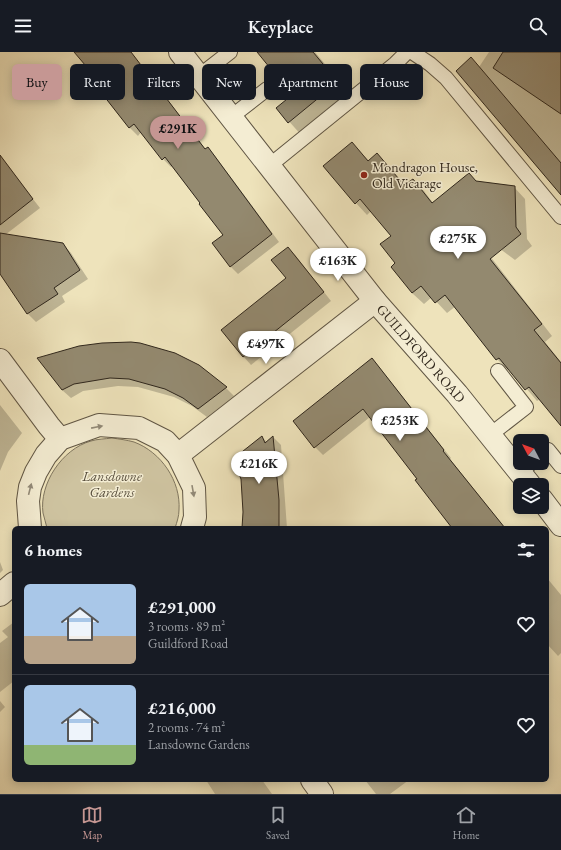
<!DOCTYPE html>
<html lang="en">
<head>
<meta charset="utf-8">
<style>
  :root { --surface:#171b24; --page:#242831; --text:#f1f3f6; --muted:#9ea1a6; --line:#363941; --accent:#c59692 }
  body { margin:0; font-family:"EB Garamond",serif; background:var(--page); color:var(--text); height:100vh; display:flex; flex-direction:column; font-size:15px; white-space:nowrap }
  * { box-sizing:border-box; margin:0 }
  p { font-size:13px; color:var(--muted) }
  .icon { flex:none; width:22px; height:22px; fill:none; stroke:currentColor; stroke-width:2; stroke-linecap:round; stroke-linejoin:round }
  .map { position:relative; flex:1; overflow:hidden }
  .side { position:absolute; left:12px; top:474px; width:537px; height:256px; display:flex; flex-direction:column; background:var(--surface); border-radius:6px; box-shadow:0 2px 10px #0003 }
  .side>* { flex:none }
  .guide { position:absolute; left:12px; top:12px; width:537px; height:36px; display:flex; gap:8px }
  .needle { width:26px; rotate:311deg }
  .fabs { position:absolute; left:513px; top:382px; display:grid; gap:8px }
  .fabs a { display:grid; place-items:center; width:36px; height:36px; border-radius:6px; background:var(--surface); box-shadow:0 2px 10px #0003; font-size:20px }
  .price { position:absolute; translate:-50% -34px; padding:0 9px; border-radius:14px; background:#fff; color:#222; font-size:13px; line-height:26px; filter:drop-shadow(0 1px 2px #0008) }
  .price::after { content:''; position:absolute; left:50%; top:24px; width:12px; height:9px; margin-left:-6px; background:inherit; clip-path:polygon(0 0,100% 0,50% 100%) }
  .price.selected { background:var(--accent); color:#111 }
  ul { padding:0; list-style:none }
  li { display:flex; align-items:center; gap:12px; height:100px; padding:0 12px }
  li+li { border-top:1px solid var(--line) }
  li span { display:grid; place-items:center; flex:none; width:112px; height:80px; border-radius:6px; color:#555 }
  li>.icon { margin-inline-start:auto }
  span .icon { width:48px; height:48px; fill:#fffc; stroke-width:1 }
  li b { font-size:17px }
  h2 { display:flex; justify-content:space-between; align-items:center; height:48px; padding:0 12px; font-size:17px }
  .tag { padding:0 14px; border-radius:6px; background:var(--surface); box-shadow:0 2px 10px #0003; font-size:14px; line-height:36px }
  .tag.selected { background:var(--accent); color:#111 }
  header { display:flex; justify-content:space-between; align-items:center; height:52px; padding:0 12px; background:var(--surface); font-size:18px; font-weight:600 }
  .tab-bar { display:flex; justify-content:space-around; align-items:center; height:56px; border-top:1px solid var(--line); background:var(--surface); font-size:11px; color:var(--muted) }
  .tab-bar a { display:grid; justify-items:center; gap:2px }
  .tab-bar .selected { color:var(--accent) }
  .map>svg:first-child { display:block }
  .green { fill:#cec3a0; stroke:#7f755e }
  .shadow { fill:#0003 }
  .building { fill:#93896f; stroke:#30271c }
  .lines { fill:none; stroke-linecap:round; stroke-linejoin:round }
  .service-casing { stroke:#605644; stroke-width:16 }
  .minor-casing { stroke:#605644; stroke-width:24 }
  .service { stroke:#f4edd3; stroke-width:14 }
  .minor { stroke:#f4edd3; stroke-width:22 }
  .oneway { fill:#928a78 }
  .poi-dot { fill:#8f2418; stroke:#f4edd3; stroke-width:1.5 }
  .labels { text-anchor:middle; stroke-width:3; stroke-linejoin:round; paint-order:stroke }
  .poi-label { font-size:14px; fill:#30271c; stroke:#f4edd3; text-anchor:start }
  .street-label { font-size:14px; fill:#30271c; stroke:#f4edd3 }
  .park-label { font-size:14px; font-style:italic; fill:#584e3d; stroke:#f4edd3 }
</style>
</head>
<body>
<header><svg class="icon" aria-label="menu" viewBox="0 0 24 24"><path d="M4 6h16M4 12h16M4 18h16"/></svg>Keyplace<svg class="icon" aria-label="search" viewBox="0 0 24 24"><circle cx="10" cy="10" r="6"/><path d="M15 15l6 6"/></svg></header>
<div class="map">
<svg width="561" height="742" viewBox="0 0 561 742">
  <rect width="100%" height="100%" fill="#eee3bb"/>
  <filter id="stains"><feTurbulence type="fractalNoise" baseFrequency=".005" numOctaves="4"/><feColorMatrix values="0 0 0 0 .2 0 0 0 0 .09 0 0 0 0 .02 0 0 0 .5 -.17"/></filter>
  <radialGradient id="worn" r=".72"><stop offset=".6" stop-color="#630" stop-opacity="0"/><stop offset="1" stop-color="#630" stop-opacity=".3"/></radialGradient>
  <path class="green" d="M112 386C119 387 127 388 134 390 161 400 181 429 179 458 179 464 177 470 175 476H47C46 471 44 466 43 461 39 432 62 397 91 389 97 387 105 387 112 386Z"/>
  <path class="shadow" d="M75 0H131L206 98 207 96 215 104 279 190 238 222 230 214 224 183 172 114 171 115 163 107 141 80 138 84 130 76 94 30 98 28Z
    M258 0H315L352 45 303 85 277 56 293 43Z
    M489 0H561V129L479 15Z
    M352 91 369 109 377 102 405 133 413 128 424 139 433 151 477 130 514 135 525 147 527 187 532 194 515 208 476 179 473 182 552 284 545 290 561 310V372L540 347 537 349 510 317 508 318 497 307 456 254 447 261 432 245 424 252 412 241 397 211 392 184 371 159 367 163 356 151 325 114Z
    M0 105 40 156 5 183 63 192 71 201 88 227 62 244 65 250 36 270 28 262 0 219Z
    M288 196 296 204 331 249 251 313 243 304 287 226Z
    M39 307 226 336 234 344 207 365 192 354 174 345 138 335 118 334 83 339 71 346 62 338Z
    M379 315 451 406 450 407 505 476H452L418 427 370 365 323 403 315 395Z
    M0 353 22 381 8 400 0 419Z
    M262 385 267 390 273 385 281 393 287 476H242Z
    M0 510 3 518 0 521Z
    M547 526 561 543V601L558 604 547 592Z
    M14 570V629L0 640V591L8 585 2 579Z
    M0 649 5 655 0 660Z
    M206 728H262L272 742H215Z
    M365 728H409L390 742H376Z"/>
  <path class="building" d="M74 0H131L205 97 208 95 272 182 230 215 212 191 223 183 199 152 200 151 165 105 162 108 134 72 129 76 93 30 97 27Z
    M257 0H313L338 30 288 71 276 56 292 43Z
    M503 0H561V62L493 16Z
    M471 5 561 111V143L456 19Z
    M352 90 368 109 377 101 404 133 413 127 432 151 469 121 476 129 515 134 516 175 521 182 490 207 542 272 534 278 561 311V374L529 335 525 338 499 306 496 308 445 243 435 251 421 234 412 241 391 215 395 211 380 192 391 184 360 147 355 152 323 114Z
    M0 103 33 147 0 173Z
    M0 181 63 191 80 218 54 236 58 242 27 262 0 222Z
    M288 195 324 240 243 305 221 278 286 226 271 208Z
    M131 290 140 291 175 301 199 313 227 335 198 357 183 346 165 337 129 327 110 326 74 332 62 338 37 306 79 294 102 291Z
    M372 306 444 398 443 399 505 476H452L415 428 417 427 363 357 314 396 293 369Z
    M262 384 265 391 273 384 279 448V476H242L243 460 241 427 233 407Z"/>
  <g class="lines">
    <defs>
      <path id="service" d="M412 0 430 12 446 26 561 165
        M199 24 230 0
        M231 65 267 37
        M269 114 395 12 407 0
        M490 383 526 355 498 319
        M542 402 548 398 561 414
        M520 420 531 411"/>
      <g id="minor">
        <path id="s1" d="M180 0 375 249 457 342 530 433"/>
        <path d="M0 308 49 374 60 387"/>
        <path d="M178 403 375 249"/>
        <path d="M542 448 561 473"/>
        <path d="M30 476 28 449 30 435 36 420 46 403 60 387 99 373 139 376 165 389 178 403 194 436 195 465 192 476"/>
        <path d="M0 543 14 531"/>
        <path d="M312 728 322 742"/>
      </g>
    </defs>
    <use href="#service" class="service-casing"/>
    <use href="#minor" class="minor-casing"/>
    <use href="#service" class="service"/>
    <use href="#minor" class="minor"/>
  </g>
  <defs><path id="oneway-solid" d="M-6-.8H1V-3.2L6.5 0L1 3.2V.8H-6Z"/></defs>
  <g class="oneway">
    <use href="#oneway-solid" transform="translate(97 375) rotate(-11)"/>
    <use href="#oneway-solid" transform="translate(30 437) rotate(-76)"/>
    <use href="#oneway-solid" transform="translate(193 439) rotate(80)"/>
  </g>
  <circle class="poi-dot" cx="364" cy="123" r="4"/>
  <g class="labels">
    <g class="poi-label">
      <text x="372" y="120">Mondragon House,<tspan x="372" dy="16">Old Vicarage</tspan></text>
    </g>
    <g class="street-label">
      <text dy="5" stroke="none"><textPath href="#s1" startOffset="386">GUILDFORD ROAD</textPath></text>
    </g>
    <g class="park-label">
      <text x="112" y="429">Lansdowne<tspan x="112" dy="16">Gardens</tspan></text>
    </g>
  </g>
  <rect width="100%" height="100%" filter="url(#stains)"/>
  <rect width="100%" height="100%" fill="url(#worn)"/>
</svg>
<div class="fabs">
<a><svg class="needle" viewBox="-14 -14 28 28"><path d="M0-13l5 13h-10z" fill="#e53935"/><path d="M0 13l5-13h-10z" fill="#9ea1a6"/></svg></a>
<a><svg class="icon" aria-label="layers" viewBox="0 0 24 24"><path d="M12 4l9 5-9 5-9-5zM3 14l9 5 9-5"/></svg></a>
</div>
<b class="price selected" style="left:178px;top:98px">£291K</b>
<b class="price" style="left:458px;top:208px">£275K</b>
<b class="price" style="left:338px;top:230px">£163K</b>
<b class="price" style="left:266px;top:313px">£497K</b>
<b class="price" style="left:400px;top:390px">£253K</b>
<b class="price" style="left:259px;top:433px">£216K</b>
<div class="guide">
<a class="tag selected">Buy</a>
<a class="tag">Rent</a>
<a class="tag">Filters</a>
<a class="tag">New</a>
<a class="tag">Apartment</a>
<a class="tag">House</a>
</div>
<section class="side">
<h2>6 homes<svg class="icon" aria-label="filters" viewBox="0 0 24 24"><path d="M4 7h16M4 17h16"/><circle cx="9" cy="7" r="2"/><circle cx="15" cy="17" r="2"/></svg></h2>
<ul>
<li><span style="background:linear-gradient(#a9c7e8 65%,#b9a48a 0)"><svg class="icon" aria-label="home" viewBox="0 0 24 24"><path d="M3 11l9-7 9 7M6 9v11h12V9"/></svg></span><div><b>£291,000</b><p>3 rooms · 89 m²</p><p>Guildford Road</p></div><svg class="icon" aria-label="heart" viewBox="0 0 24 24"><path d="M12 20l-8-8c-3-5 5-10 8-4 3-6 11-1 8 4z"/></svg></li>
<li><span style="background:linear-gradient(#a9c7e8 75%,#8fb573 0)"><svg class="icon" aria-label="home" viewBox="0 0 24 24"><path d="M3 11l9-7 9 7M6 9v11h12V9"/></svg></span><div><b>£216,000</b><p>2 rooms · 74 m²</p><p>Lansdowne Gardens</p></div><svg class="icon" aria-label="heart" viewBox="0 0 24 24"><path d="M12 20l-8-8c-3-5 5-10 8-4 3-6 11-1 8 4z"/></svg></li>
</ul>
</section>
</div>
<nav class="tab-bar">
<a class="selected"><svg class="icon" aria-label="map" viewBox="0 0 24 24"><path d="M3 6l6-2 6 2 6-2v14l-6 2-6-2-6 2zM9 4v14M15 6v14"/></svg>Map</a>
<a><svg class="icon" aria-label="saved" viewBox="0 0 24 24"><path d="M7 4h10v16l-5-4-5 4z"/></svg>Saved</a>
<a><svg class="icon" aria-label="home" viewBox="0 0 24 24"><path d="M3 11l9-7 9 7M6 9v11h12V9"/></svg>Home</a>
</nav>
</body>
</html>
